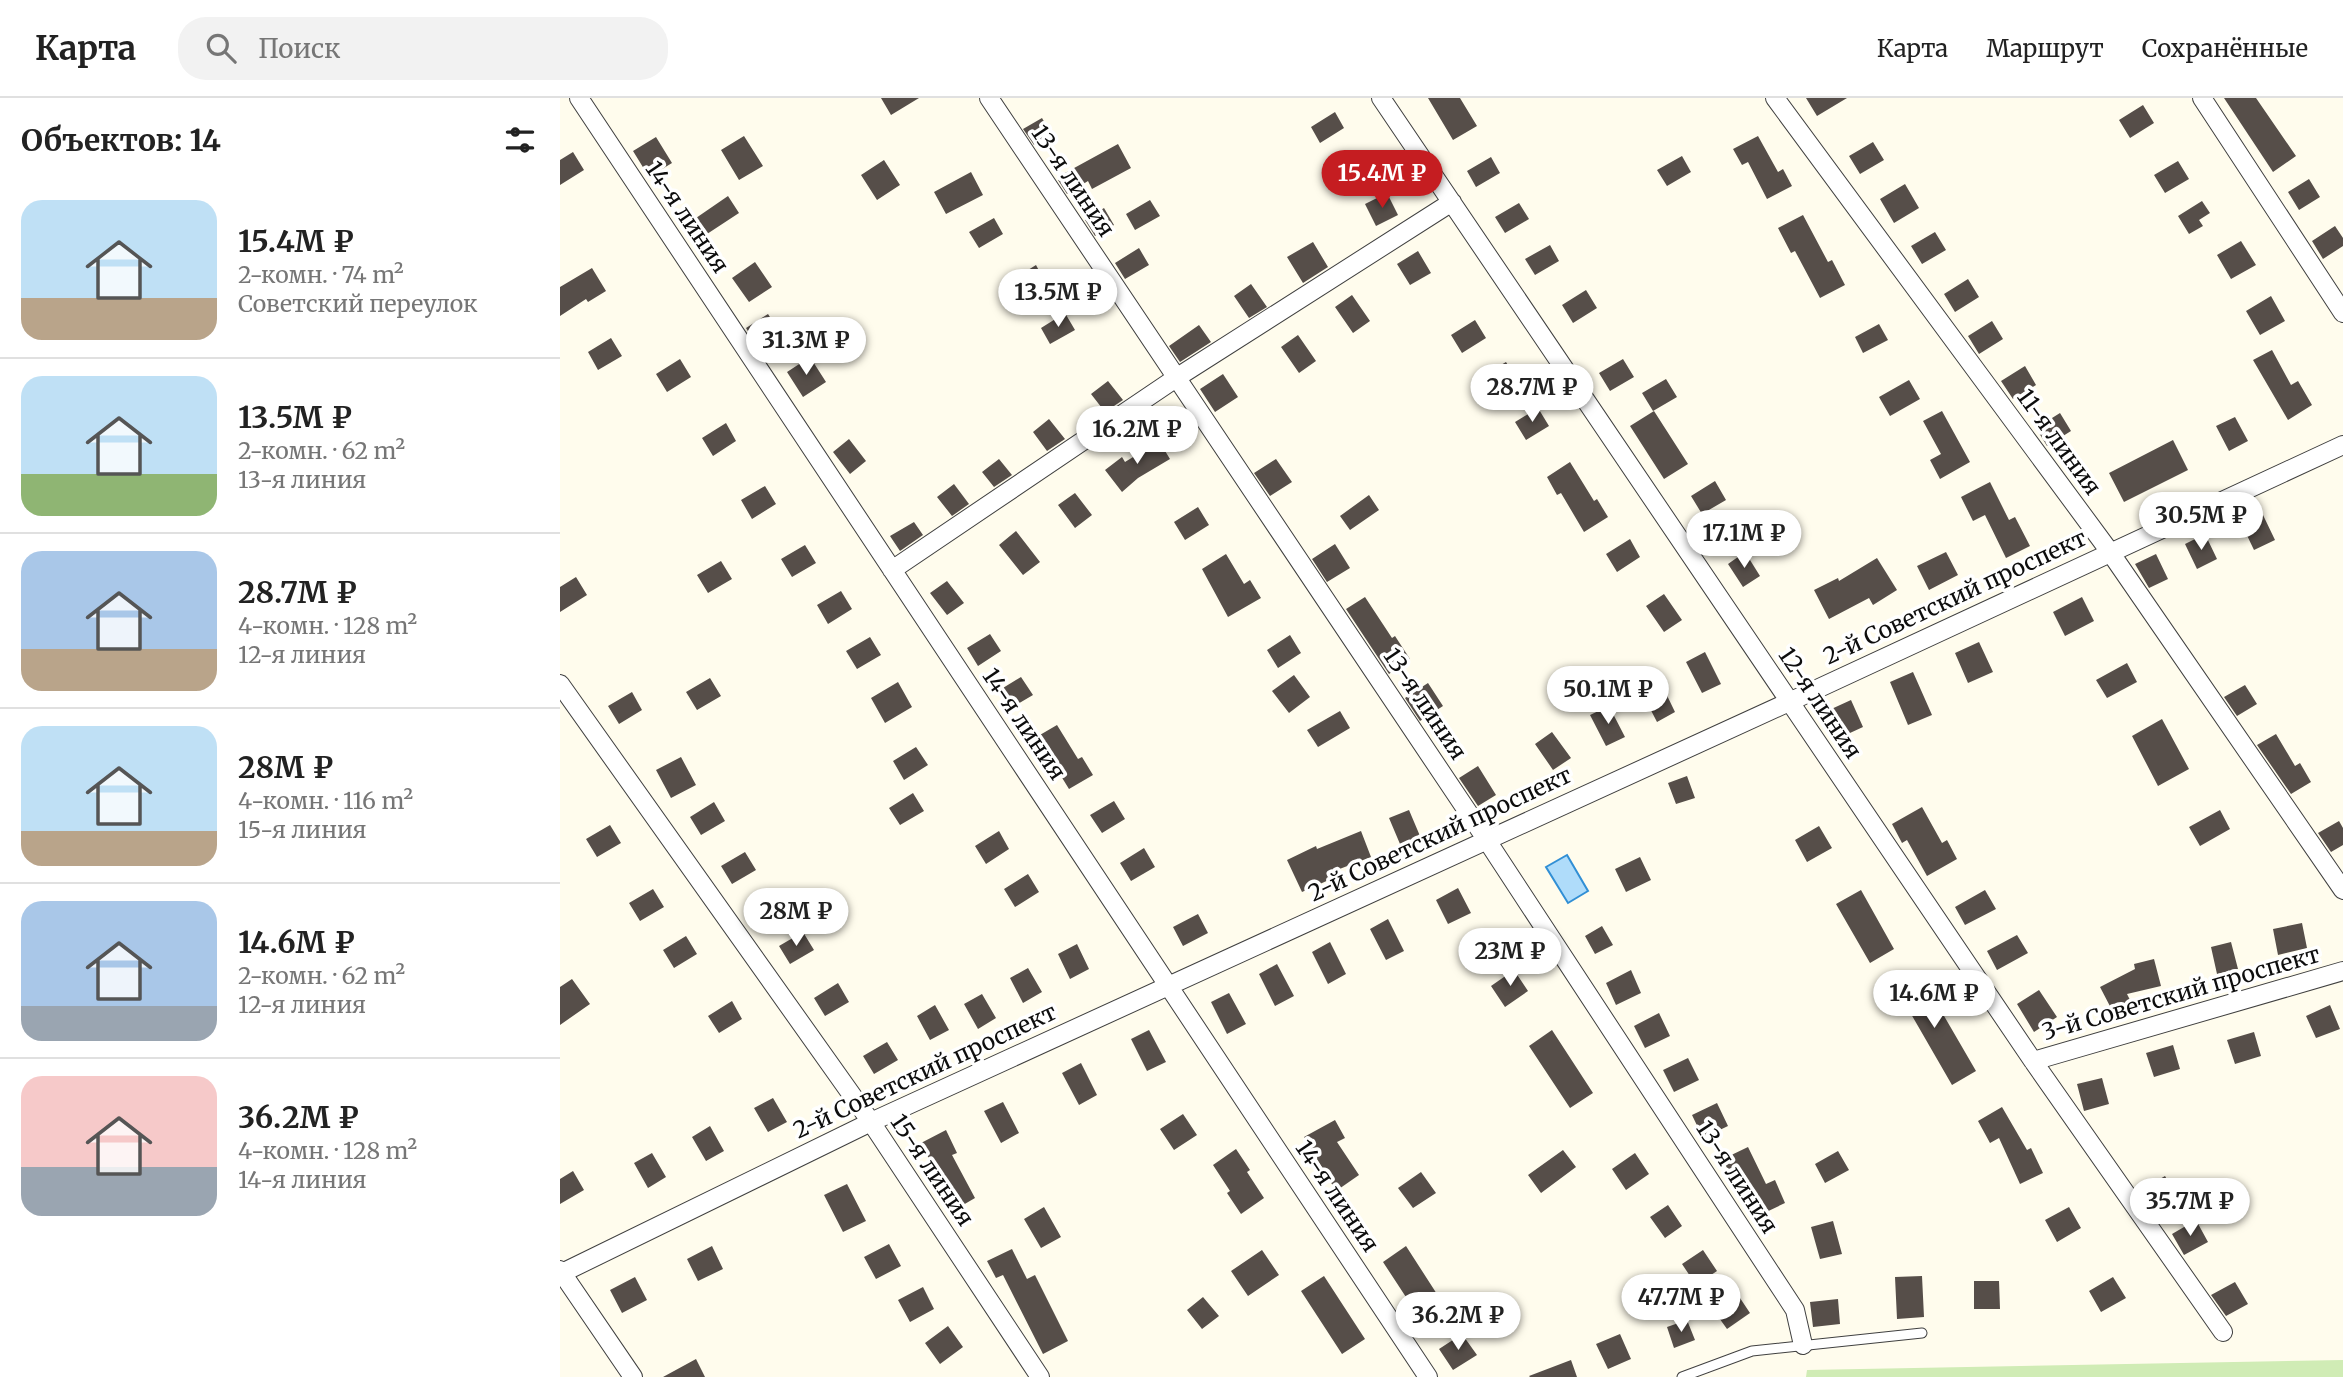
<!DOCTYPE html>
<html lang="ru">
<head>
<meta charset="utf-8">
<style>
  :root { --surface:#fff; --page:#f2f2f2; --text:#222; --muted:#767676; --line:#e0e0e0; --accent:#c51d21 }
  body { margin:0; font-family:Merriweather,serif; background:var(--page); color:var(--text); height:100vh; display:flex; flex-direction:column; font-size:26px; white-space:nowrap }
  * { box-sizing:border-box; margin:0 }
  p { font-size:23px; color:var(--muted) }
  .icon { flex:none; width:38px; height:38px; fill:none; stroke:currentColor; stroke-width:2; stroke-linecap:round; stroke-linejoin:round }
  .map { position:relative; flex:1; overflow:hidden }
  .details { display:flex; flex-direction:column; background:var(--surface); width:560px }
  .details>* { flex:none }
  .price { position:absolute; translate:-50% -60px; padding:0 16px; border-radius:24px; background:#fff; color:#222; font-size:23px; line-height:46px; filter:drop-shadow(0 2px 4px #0008) }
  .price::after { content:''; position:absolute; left:50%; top:42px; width:21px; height:16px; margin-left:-10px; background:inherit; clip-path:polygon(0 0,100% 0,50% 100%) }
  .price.selected { background:var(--accent); color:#fff }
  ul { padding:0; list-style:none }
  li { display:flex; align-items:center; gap:21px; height:175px; padding:0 21px }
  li+li { border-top:2px solid var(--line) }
  li span { display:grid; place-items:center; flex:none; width:196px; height:140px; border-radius:21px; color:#555 }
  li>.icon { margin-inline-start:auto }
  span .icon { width:84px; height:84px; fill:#fffc; stroke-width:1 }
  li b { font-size:30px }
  h2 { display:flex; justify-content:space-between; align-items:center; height:84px; padding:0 21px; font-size:30px }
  header { display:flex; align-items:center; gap:42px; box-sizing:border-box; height:98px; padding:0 35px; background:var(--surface); border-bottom:2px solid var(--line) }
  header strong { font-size:33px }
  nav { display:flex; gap:38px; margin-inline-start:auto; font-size:24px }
  .search { width:490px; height:63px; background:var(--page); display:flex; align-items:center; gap:18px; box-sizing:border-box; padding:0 24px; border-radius:28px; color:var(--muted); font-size:26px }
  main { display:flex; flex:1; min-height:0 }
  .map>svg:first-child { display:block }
  .green { fill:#d0ecb5 }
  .water { fill:#afdcfa; stroke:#318fd5; stroke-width:2 }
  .building { fill:#564e49 }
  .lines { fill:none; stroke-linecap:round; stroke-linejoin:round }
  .service-casing { stroke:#404040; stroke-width:11 }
  .minor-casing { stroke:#404040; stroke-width:20 }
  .service { stroke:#fff; stroke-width:9 }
  .minor { stroke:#fff; stroke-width:18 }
  .labels { text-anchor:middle; stroke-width:7; stroke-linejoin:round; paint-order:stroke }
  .street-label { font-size:23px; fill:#0d0d0d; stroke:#fff }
</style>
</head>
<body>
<header>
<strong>Карта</strong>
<div class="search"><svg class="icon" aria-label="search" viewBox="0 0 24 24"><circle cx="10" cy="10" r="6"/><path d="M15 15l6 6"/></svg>Поиск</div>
<nav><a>Карта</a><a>Маршрут</a><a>Сохранённые</a></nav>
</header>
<main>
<section class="details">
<h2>Объектов: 14<svg class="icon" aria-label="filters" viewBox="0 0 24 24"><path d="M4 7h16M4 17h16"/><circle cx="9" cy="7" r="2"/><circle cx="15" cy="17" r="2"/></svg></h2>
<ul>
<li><span style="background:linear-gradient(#bfe0f5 70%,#b9a48a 0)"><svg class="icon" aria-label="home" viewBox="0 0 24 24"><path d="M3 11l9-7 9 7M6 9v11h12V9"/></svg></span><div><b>15.4M ₽</b><p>2-комн. · 74 m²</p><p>Советский переулок</p></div></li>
<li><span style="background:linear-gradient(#bfe0f5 70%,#8fb573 0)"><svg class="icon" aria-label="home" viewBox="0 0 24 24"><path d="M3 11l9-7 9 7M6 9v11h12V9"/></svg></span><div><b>13.5M ₽</b><p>2-комн. · 62 m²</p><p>13-я линия</p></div></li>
<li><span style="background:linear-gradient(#a9c7e8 70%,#b9a48a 0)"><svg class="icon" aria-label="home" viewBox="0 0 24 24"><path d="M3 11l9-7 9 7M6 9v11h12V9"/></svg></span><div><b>28.7M ₽</b><p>4-комн. · 128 m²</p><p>12-я линия</p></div></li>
<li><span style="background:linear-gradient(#bfe0f5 75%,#b9a48a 0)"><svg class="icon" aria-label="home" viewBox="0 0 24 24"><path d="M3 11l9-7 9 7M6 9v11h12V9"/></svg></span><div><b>28M ₽</b><p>4-комн. · 116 m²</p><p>15-я линия</p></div></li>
<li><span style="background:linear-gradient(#a9c7e8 75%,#9aa5b1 0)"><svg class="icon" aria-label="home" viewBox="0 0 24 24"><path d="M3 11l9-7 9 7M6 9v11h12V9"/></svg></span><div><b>14.6M ₽</b><p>2-комн. · 62 m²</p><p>12-я линия</p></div></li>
<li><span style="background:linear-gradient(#f6c9c9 65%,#9aa5b1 0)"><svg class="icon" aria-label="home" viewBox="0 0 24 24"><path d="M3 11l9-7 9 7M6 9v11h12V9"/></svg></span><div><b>36.2M ₽</b><p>4-комн. · 128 m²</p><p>14-я линия</p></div></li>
</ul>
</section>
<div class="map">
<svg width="1783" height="1279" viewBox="0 0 1783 1279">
  <rect width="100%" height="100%" fill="#fffced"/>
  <path class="green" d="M1783 1262V1279H1246L1247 1272Z"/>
  <path class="water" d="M1007 757 1028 793 1008 805 986 769Z"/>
  <path class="building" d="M321 0H359L331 17Z
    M868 0H900L917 28 893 42Z
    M1246 0H1287L1257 18Z
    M1664 0H1696L1736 58 1713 74Z
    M1583 7 1594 25 1570 40 1559 22Z
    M775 14 784 30 760 45 751 29Z
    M482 20 491 36 474 47 463 31Z
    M184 38 203 68 179 82 161 52Z
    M1198 38 1218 74 1223 71 1232 88 1207 101 1188 64 1182 67 1173 51Z
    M96 39 112 65 89 79 73 53Z
    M1313 44 1324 62 1300 76 1289 58Z
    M558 46 571 70 532 91 528 83 507 96 498 82 506 77 505 75Z
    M13 54 24 72 0 87V62Z
    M1122 58 1131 74 1107 88 1097 72Z
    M931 59 940 75 916 89 907 73Z
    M324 62 340 87 317 102 301 77Z
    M1618 63 1629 81 1605 95 1594 77Z
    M411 74 423 97 386 116 374 94Z
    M1749 81 1760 99 1739 112 1728 94Z
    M1345 86 1359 110 1334 125 1320 101Z
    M827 95 838 117 816 128 805 106Z
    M168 98 179 115 147 136 136 120Z
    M590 102 600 118 575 132 566 116Z
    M1642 103 1650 115 1639 122 1643 128 1629 136 1618 118Z
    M959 105 969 121 945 135 935 119Z
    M544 110 554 127 535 138 525 122Z
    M1243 117 1268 164 1272 162 1285 187 1260 200 1235 153 1231 155 1218 130Z
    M434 120 443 136 419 150 409 134Z
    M1775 128 1783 140V148L1763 161 1752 143Z
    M1375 134 1386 152 1362 166 1351 148Z
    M1681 143 1696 167 1671 181 1657 157Z
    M753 144 768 169 743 185 727 159Z
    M990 147 999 163 975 177 965 161Z
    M579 150 589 167 565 181 555 165Z
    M858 153 871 175 850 187 837 166Z
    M195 164 212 189 189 204 172 180Z
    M476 167 485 184 461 198 452 182Z
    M32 170 46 193 28 204 26 201 0 218V189Z
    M1408 181 1419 199 1395 214 1384 196Z
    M691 186 707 209 689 220 674 198Z
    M1026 192 1037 210 1013 225 1002 207Z
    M792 197 810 223 793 235 775 209Z
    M1711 198 1725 223 1700 237 1686 213Z
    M505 215 515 232 490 246 481 230Z
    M208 216 224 241 202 255 186 230Z
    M915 222 926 240 902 255 891 237Z
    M1432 223 1443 241 1419 256 1408 238Z
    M1319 226 1328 242 1303 255 1295 239Z
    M639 227 651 244 620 264 609 248Z
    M738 237 756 263 739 275 721 249Z
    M51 240 62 258 38 272 28 254Z
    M1712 252 1731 287 1738 283 1752 307 1728 322 1693 262Z
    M250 259 266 284 243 299 227 274Z
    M120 261 131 279 107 294 96 276Z
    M1063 261 1074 279 1050 293 1039 275Z
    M946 264 957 282 933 297 922 278Z
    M1465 268 1476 287 1453 301 1441 283Z
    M663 276 678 299 655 314 640 291Z
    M1106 281 1117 299 1093 313 1082 295Z
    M1349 282 1360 301 1330 318 1319 299Z
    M548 283 563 302 545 314 531 296Z
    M978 310 989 328 966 342 955 324Z
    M1094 313 1128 366 1104 381 1070 328Z
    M1382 313 1410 364 1380 381 1370 362 1381 356 1363 323Z
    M1500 315 1511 333 1487 348 1476 330Z
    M1675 319 1688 343 1669 353 1656 328Z
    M489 321 505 341 487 353 473 334Z
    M166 325 176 343 153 358 142 340Z
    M289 341 306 363 290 376 273 354Z
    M1613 342 1628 372 1564 404 1549 375Z
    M599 343 610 361 578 380 562 394 545 372 562 359 565 364Z
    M439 361 452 377 434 389 422 374Z
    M716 361 732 384 710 398 694 375Z
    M1010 364 1034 403 1037 401 1048 419 1024 434 1001 395 997 397 987 379Z
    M1155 383 1166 402 1142 416 1131 398Z
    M1430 384 1449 422 1455 419 1470 448 1446 460 1425 417 1413 423 1401 399Z
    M394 386 409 406 392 418 377 399Z
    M205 388 216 406 192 421 181 402Z
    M515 395 532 417 515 430 498 407Z
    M809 397 819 412 790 432 780 418Z
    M638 409 649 427 625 442 614 424Z
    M1703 417 1715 442 1694 452 1682 427Z
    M354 424 363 437 340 453 330 438Z
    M456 433 480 464 463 477 439 447Z
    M1645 436 1657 461 1637 471 1625 446Z
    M1070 441 1080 459 1057 474 1046 456Z
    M775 446 790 470 767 484 752 461Z
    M245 447 256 465 232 479 221 461Z
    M1185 454 1200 478 1183 489 1168 466Z
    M1386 454 1398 477 1369 492 1357 468Z
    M666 456 684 486 690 482 701 500 668 519 642 471Z
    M1596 456 1608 481 1589 490 1575 466Z
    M1317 460 1337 492 1313 507 1309 500 1269 521 1254 492 1278 480 1279 483Z
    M161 463 172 481 148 495 137 477Z
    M16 479 27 497 0 514V489Z
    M387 483 404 505 387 517 370 495Z
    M281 493 292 511 268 526 257 507Z
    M1104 496 1122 522 1104 534 1086 508Z
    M805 499 832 540 835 538 850 561 829 576 786 511Z
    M1522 499 1534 523 1505 538 1493 514Z
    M430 536 441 553 418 568 407 550Z
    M730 537 741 555 718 570 707 552Z
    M310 539 321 557 297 571 286 553Z
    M1419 544 1433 574 1408 585 1395 555Z
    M1145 554 1161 586 1142 595 1126 564Z
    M1567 565 1577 584 1547 600 1536 582Z
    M1353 574 1372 617 1348 627 1330 584Z
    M734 577 750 599 729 615 712 593Z
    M461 579 473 597 449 611 438 593Z
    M150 580 161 598 137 612 126 594Z
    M1100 583 1115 614 1097 624 1081 593Z
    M338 584 352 609 325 625 311 600Z
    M868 585 883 608 860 623 845 600Z
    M1685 587 1697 606 1677 618 1664 599Z
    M72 594 82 612 59 626 48 608Z
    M1291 602 1303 629 1279 640 1267 613Z
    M1049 608 1065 639 1046 648 1030 617Z
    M780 613 790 630 758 649 747 632Z
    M1602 621 1629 671 1598 688 1572 638Z
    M497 627 518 661 522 659 533 677 509 691 488 657 484 659 473 641Z
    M992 634 1011 660 993 672 975 646Z
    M1716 636 1735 668 1740 665 1751 684 1731 696 1697 647Z
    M356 649 368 667 344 682 333 663Z
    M121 659 136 687 111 700 96 672Z
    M918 668 936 697 918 708 899 680Z
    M1127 678 1135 700 1116 706 1108 685Z
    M353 695 364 713 340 727 329 710Z
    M554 703 565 721 542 735 530 717Z
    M154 704 165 723 141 737 130 719Z
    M1362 709 1382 745 1387 742 1397 761 1367 778 1347 742 1342 745 1332 726Z
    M849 712 860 738 840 746 829 720Z
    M1660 712 1670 731 1640 748 1629 729Z
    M1779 723 1783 730V747L1771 754 1758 735Z
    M50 727 61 745 37 759 26 741Z
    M1259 728 1272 750 1247 764 1235 742Z
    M439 733 449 751 426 766 415 748Z
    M801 733 811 759 769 775 771 781 742 794 727 762 756 748 757 751Z
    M584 750 595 769 571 783 560 765Z
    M185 754 196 772 172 786 161 768Z
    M1080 759 1091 782 1066 794 1055 771Z
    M468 776 479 794 455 809 444 791Z
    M898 790 911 815 888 826 876 802Z
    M93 791 104 809 80 823 69 805Z
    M217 792 228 810 204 825 193 807Z
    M1301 792 1334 851 1310 865 1276 806Z
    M1425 792 1436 811 1405 827 1395 809Z
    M638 816 648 835 623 848 613 829Z
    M828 821 844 853 826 862 810 831Z
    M1742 825 1747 850 1718 857 1713 831Z
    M1042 828 1053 847 1035 856 1025 838Z
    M243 834 254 852 230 866 219 848Z
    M1457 837 1468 855 1437 872 1427 853Z
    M126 838 137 856 114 870 103 852Z
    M770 844 786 876 768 886 752 854Z
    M1671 844 1678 871 1657 876 1651 849Z
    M517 846 529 871 510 881 498 856Z
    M1594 861 1601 888 1567 896 1571 904 1553 914 1540 889 1575 871 1574 866Z
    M717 866 734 898 715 908 699 876Z
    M468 870 482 894 463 905 450 880Z
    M954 872 968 893 945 909 931 888Z
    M1071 872 1081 895 1056 907 1046 885Z
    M1351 877 1373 915 1380 911 1416 973 1392 987 1347 909 1340 913 1327 891Z
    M12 881 30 906 0 927V889Z
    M278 885 289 904 265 918 254 900Z
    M1479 892 1497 919 1474 934 1457 906Z
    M669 895 686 926 667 936 651 904Z
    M422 896 436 920 418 931 404 906Z
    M172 903 182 921 159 935 148 918Z
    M375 907 389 932 370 942 357 918Z
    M1770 907 1780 931 1756 940 1746 918Z
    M1099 915 1110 938 1085 950 1074 928Z
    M589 932 606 964 587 973 571 941Z
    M992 932 1033 995 1010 1010 969 948Z
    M1694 934 1701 958 1675 966 1667 942Z
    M327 944 338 962 314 976 303 958Z
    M1613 947 1620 971 1594 979 1586 955Z
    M1128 960 1139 982 1114 994 1103 972Z
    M521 965 537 997 519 1007 502 975Z
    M1542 980 1549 1006 1524 1013 1517 986Z
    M213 1000 227 1024 208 1034 194 1010Z
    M443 1004 459 1035 441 1045 424 1013Z
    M1157 1005 1168 1028 1143 1040 1132 1017Z
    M1442 1009 1467 1052 1471 1050 1483 1075 1460 1086 1439 1040 1430 1045 1418 1023Z
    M623 1016 637 1037 614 1052 600 1031Z
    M775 1022 785 1040 777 1044 799 1077 776 1093 744 1039Z
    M150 1028 164 1053 146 1063 132 1039Z
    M386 1032 397 1055 392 1057 415 1100 391 1114 379 1092 384 1090 361 1045Z
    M1188 1049 1206 1086 1215 1082 1225 1105 1200 1117 1183 1080 1173 1084 1163 1061Z
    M676 1051 690 1072 687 1074 704 1100 681 1116 667 1095 670 1093 653 1067Z
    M1003 1052 1016 1069 981 1095 968 1077Z
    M1278 1053 1289 1072 1265 1085 1255 1066Z
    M92 1055 106 1079 88 1090 74 1065Z
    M1075 1055 1089 1076 1066 1092 1052 1071Z
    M13 1073 24 1092 0 1106V1081Z
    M861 1074 876 1095 853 1110 838 1090Z
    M1605 1078 1618 1100 1594 1113 1581 1092Z
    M287 1086 306 1123 283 1134 264 1097Z
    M1108 1107 1122 1128 1105 1140 1090 1119Z
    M484 1109 501 1139 481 1150 464 1121Z
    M1509 1109 1521 1130 1497 1144 1485 1122Z
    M1636 1122 1648 1144 1624 1157 1612 1136Z
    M1273 1123 1282 1156 1260 1161 1251 1129Z
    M329 1146 341 1168 316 1181 304 1159Z
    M152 1148 163 1171 138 1183 127 1161Z
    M846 1148 884 1207 861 1222 823 1164Z
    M452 1151 467 1181 475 1177 508 1243 483 1256 443 1177 436 1180 427 1163Z
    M702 1152 719 1177 688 1198 671 1173Z
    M1143 1152 1157 1173 1136 1187 1122 1166Z
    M764 1178 805 1241 782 1256 741 1193Z
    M1362 1178 1364 1219 1337 1221 1335 1179Z
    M75 1179 87 1202 62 1215 50 1192Z
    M1553 1179 1566 1200 1541 1214 1529 1193Z
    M1414 1183H1439L1440 1211H1414Z
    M1675 1184 1688 1206 1666 1218 1651 1197Z
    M363 1189 374 1211 350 1224 338 1202Z
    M1176 1194 1190 1215 1167 1231 1152 1210Z
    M643 1199 659 1218 642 1231 627 1212Z
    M1278 1201 1280 1226 1253 1229 1250 1204Z
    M1127 1222 1135 1242 1114 1250 1107 1229Z
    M388 1228 403 1249 380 1266 365 1245Z
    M902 1236 917 1257 893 1272 879 1251Z
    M1060 1236 1071 1261 1048 1271 1036 1246Z
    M136 1261 145 1279H103Z
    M1011 1262 1017 1279H970L969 1278Z"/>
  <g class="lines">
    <defs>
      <path id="service" d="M1122 1279 1192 1253 1362 1235"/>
      <path id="minor" d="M19 0 868 1279
        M429 0 926 741 1235 1212 1243 1247
        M821 0 1473 963 1663 1234
        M1215 0 1550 454 1783 792
        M1642 0 1783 215
        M332 472 616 280 892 104
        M0 586 311 1024 480 1279
        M1473 963 1783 873
        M0 1172 73 1279
        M0 1176 311 1024 1229 604 1783 347"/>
    </defs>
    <use href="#service" class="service-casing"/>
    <use href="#minor" class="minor-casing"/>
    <use href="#service" class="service"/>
    <use href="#minor" class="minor"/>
  </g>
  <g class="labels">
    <g class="street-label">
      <text transform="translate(513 83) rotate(56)" y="8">13-я линия</text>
      <text transform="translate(127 119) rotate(56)" y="8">14-я линия</text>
      <text transform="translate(1499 344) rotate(54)" y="8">11-я линия</text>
      <text transform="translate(1395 499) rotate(-25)" y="8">2-й Советский проспект</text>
      <text transform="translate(1260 605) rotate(56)" y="8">12-я линия</text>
      <text transform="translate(865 606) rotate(56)" y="8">13-я линия</text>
      <text transform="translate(464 626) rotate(56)" y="8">14-я линия</text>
      <text transform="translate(880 736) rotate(-25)" y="8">2-й Советский проспект</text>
      <text transform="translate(1621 895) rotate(-16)" y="8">3-й Советский проспект</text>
      <text transform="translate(365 973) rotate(-25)" y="8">2-й Советский проспект</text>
      <text transform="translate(372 1072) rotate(56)" y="8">15-я линия</text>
      <text transform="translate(1177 1079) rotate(57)" y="8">13-я линия</text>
      <text transform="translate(777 1098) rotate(56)" y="8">14-я линия</text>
    </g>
  </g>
</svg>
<b class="price selected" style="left:822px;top:112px">15.4M ₽</b>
<b class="price" style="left:498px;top:231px">13.5M ₽</b>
<b class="price" style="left:246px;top:279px">31.3M ₽</b>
<b class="price" style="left:972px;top:326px">28.7M ₽</b>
<b class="price" style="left:577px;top:368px">16.2M ₽</b>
<b class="price" style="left:1641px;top:454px">30.5M ₽</b>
<b class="price" style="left:1184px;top:472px">17.1M ₽</b>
<b class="price" style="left:1048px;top:628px">50.1M ₽</b>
<b class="price" style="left:236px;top:850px">28M ₽</b>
<b class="price" style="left:950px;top:890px">23M ₽</b>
<b class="price" style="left:1374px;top:932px">14.6M ₽</b>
<b class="price" style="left:1630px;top:1140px">35.7M ₽</b>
<b class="price" style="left:1121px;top:1236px">47.7M ₽</b>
<b class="price" style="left:898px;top:1254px">36.2M ₽</b>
</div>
</main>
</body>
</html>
